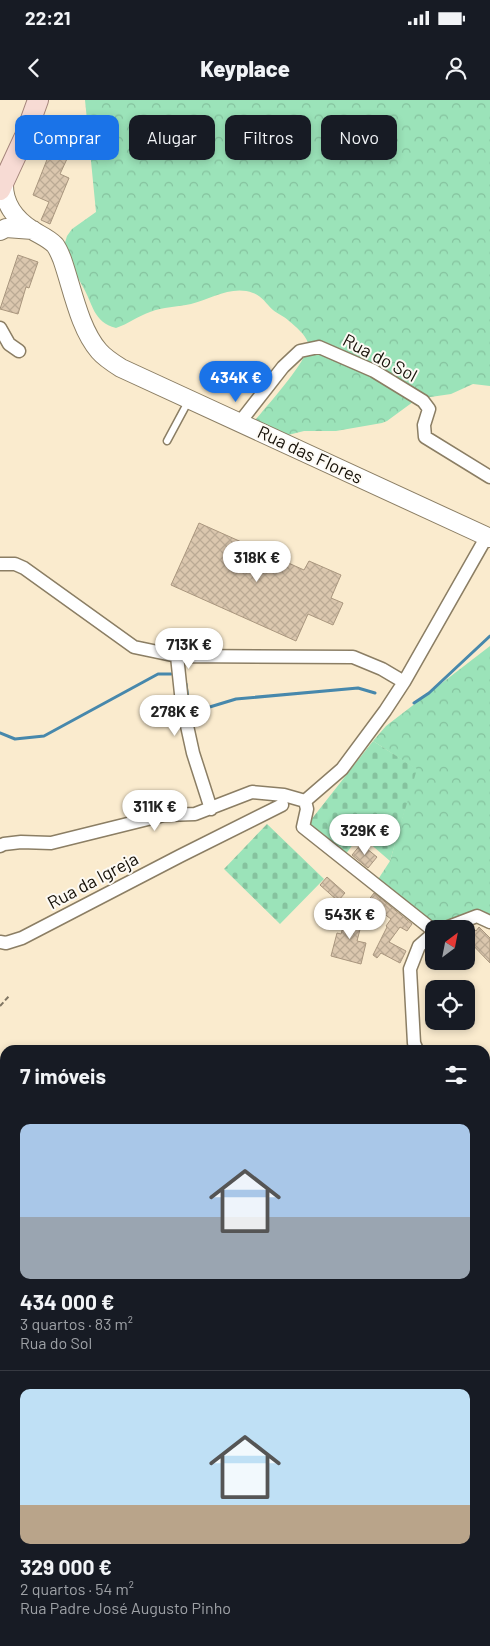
<!DOCTYPE html>
<html lang="pt">
<head>
<meta charset="utf-8">
<style>
  :root { --surface:#171b24; --page:#242831; --text:#f1f3f6; --muted:#9ea1a6; --line:#363941; --accent:#1a73e8 }
  body { margin:0; font-family:Barlow,sans-serif; background:var(--page); color:var(--text); height:100vh; display:flex; flex-direction:column; font-size:19px; white-space:nowrap }
  * { box-sizing:border-box; margin:0 }
  p { font-size:16px; color:var(--muted) }
  .icon { flex:none; width:28px; height:28px; fill:none; stroke:currentColor; stroke-width:2; stroke-linecap:round; stroke-linejoin:round }
  .map { position:relative; flex:1; overflow:hidden }
  .details { position:absolute; left:0px; top:945px; width:490px; height:601px; display:flex; flex-direction:column; background:var(--surface); border-radius:15px 15px 0 0; box-shadow:0 2px 8px #0003 }
  .details>* { flex:none }
  .banner { position:absolute; left:15px; top:15px; width:460px; height:45px; display:flex; gap:10px }
  .needle { width:32px; rotate:32deg }
  .tools { position:absolute; left:425px; top:820px; display:grid; gap:10px }
  .tools a { display:grid; place-items:center; width:50px; height:50px; border-radius:10px; background:var(--surface); box-shadow:0 2px 8px #0003; font-size:25px }
  .price { position:absolute; translate:-50% -42px; padding:0 11px; border-radius:18px; background:#fff; color:#222; font-size:16px; line-height:32px; filter:drop-shadow(0 1px 2px #0008) }
  .price::after { content:''; position:absolute; left:50%; top:30px; width:15px; height:11px; margin-left:-8px; background:inherit; clip-path:polygon(0 0,100% 0,50% 100%) }
  .price.on { background:var(--accent); color:#fff }
  ul { padding:0; list-style:none }
  li { display:grid; align-content:center; gap:10px; height:265px; padding:0 20px }
  li+li { border-top:1px solid var(--line) }
  li span { display:grid; place-items:center; height:155px; border-radius:10px; color:#555 }
  li>.icon { margin-inline-start:auto }
  span .icon { width:90px; height:90px; fill:#fffc; stroke-width:1 }
  li b { font-size:21px }
  h2 { display:flex; justify-content:space-between; align-items:center; height:60px; padding:0 20px; font-size:21px }
  .pill { padding:0 18px; border-radius:10px; background:var(--surface); box-shadow:0 2px 8px #0003; font-size:18px; line-height:45px }
  .pill.on { background:var(--accent); color:#fff }
  .status { display:flex; justify-content:space-between; align-items:center; height:35px; padding:0 25px; background:var(--surface); direction:ltr }
  .status svg { height:14px; fill:currentColor }
  header { display:flex; justify-content:space-between; align-items:center; height:65px; padding:0 20px; background:var(--surface); font-size:22px; font-weight:800 }
  .map>svg:first-child { display:block }
  .forest { fill:url(#forest-crowns) }
  .cemetery { fill:url(#cemetery-stones) }
  .lines { fill:none; stroke-linecap:round; stroke-linejoin:round }
  .stream { stroke:#4788ac; stroke-width:3 }
  .building { fill:url(#building-cross-hatch); stroke:#a9967e }
  .lane-casing { stroke:#8b7e64; stroke-width:9 }
  .street-casing { stroke:#8b7e64; stroke-width:15 }
  .secondary-casing { stroke:#8b7e64; stroke-width:20 }
  .primary-casing { stroke:#a4847a; stroke-width:22 }
  .path { stroke:#807664; stroke-width:2; stroke-dasharray:5 2.5; stroke-linecap:butt }
  .lane { stroke:#fff; stroke-width:6 }
  .street { stroke:#fff; stroke-width:12 }
  .secondary { stroke:#fff; stroke-width:18 }
  .primary { stroke:#f7dbd4; stroke-width:20 }
  .labels { text-anchor:middle; stroke-width:4; stroke-linejoin:round; paint-order:stroke }
  .street-label { font-size:18px; fill:#151007; stroke:#fdfaf4 }
</style>
</head>
<body>
<div class="status"><b>22:21</b><svg viewBox="0 0 49 12"><path d="M0 12V9h3v3zM5 12V6h3v6zM10 12V3h3v9zM15 12V0h3v12zM26 1h20v11H26zM47 4h2v5h-2z"/></svg></div>
<header><svg class="icon" aria-label="back" viewBox="0 0 24 24"><path d="M15 5l-7 7 7 7"/></svg>Keyplace<svg class="icon" aria-label="person" viewBox="0 0 24 24"><circle cx="12" cy="8" r="4"/><path d="M4 21q1-7 8-7t8 7"/></svg></header>
<div class="map">
<svg width="490" height="1546" viewBox="0 0 490 1546">
  <defs>
    <pattern id="forest-crowns" width="20" height="18" patternUnits="userSpaceOnUse" patternTransform="scale(1.25)"><rect width="20" height="18" fill="#9be3b9"/><path d="M2 6a3 3 0 1 1 6 0M12 15a3 3 0 1 1 6 0" fill="none" stroke="#85c29e"/></pattern>
    <pattern id="cemetery-stones" width="16" height="16" patternUnits="userSpaceOnUse" patternTransform="scale(1.25)"><rect width="16" height="16" fill="#9be3b9"/><path d="M2 7V4a2 2 0 0 1 4 0v3zM10 15v-3a2 2 0 0 1 4 0v3z" fill="#85c29e"/></pattern>
    <pattern id="building-cross-hatch" width="8" height="8" patternUnits="userSpaceOnUse" patternTransform="scale(1.25)"><rect width="8" height="8" fill="#dbc7ae"/><path d="M0 0l8 8M0 8l8-8" fill="none" stroke="#bbaa94"/></pattern>
  </defs>
  <rect width="100%" height="100%" fill="#faebce"/>
  <path class="forest" d="M85 0H490V286L473 284 451 294 417 299 387 321 382 323 336 331H304L280 337 253 323C263 310 312 257 308 243 306 235 295 226 289 221 284 216 278 214 273 210 266 204 262 196 253 193 232 185 211 199 191 204 177 207 163 207 150 212 138 216 128 224 116 228 93 222 93 204 83 187 76 174 69 162 63 149L67 136 72 129 96 112Z
    M490 546V819L436 828 377 781 390 761 416 669 373 641 386 626Z"/>
  <path class="cemetery" d="M373 641 417 669 390 761 360 735 345 755 307 725Z
    M267 724 324 779 280 824 224 769Z"/>
  <g class="lines">
    <path class="stream" d="M186 584 190 613 236 599 358 588 375 593
      M414 603 429 593 490 536
      M0 633 15 639 44 636 158 574H171"/>
  </g>
  <path class="building" d="M60 26 78 35 60 74 69 78 50 124 41 120 49 102 33 95 50 52 48 51Z
    M18 155 38 162 29 188 26 187 18 214 0 209Z
    M199 423 304 470 309 461 341 475 331 498 343 503 333 525 308 514 296 541 171 485Z
    M361 744 377 757 368 768 352 755Z
    M327 777 345 793 338 801 320 785Z
    M374 793 412 824 407 831 400 827 389 842 406 851 400 863 381 853 377 858 373 855 387 827 386 826 391 819 375 807 372 811 364 806Z
    M348 810 364 814 357 841 366 843 361 864 331 856 337 833 341 834Z
    M472 827 476 831 479 827 490 838V863L466 838V829Z"/>
  <g class="lines">
    <defs>
      <path id="lane" d="M167 341 189 300"/>
      <path id="street" d="M0 228 9 244 19 251
        M240 322 283 267 300 251 319 247 374 271 423 301 429 309 424 325 425 337 490 377
        M0 464H15L24 468 134 547 177 556 353 557 382 569 404 582
        M177 556 182 603 193 653 211 709
        M305 701 342 669 385 611 404 582 487 436
        M305 701 307 709 303 727 434 831
        M0 746 4 744 21 742 51 743 164 715 195 714 252 692 284 695 305 701
        M443 829 477 816 490 822
        M0 842 6 843 22 838 180 756 282 705
        M417 950 414 943 410 869 419 846 434 833
        M0 988 5 982
        M485 1002 490 1007
        M0 1062 5 1075
        M485 1204 490 1200
        M485 1415 490 1410
        M485 1508 490 1512
        M56 1541 59 1546"/>
      <path id="secondary" d="M4 82C3 103 15 119 32 130 40 135 48 138 55 145 58 149 60 154 62 159 72 187 79 228 99 251 105 258 113 263 121 268L490 438
        M0 131 6 128 33 130
        M0 1460 5 1466
        M81 1541 87 1546"/>
      <path id="primary" d="M0 90 25 36 38 0"/>
    </defs>
    <use href="#lane" class="lane-casing"/>
    <use href="#street" class="street-casing"/>
    <use href="#secondary" class="secondary-casing"/>
    <use href="#primary" class="primary-casing"/>
    <path class="path" d="M0 906 10 895"/>
    <use href="#lane" class="lane"/>
    <use href="#street" class="street"/>
    <use href="#secondary" class="secondary"/>
    <use href="#primary" class="primary"/>
  </g>
  <g class="labels">
    <g class="street-label">
      <text transform="translate(380 258) rotate(28)" y="6">Rua do Sol</text>
      <text transform="translate(310 355) rotate(25)" y="6">Rua das Flores</text>
      <text transform="translate(93 781) rotate(-28)" y="6">Rua da Igreja</text>
    </g>
  </g>
</svg>
<div class="tools">
<a><svg class="needle" viewBox="-14 -14 28 28"><path d="M0-13l5 13h-10z" fill="#e53935"/><path d="M0 13l5-13h-10z" fill="#9ea1a6"/></svg></a>
<a><svg class="icon" aria-label="locate" viewBox="0 0 24 24"><circle cx="12" cy="12" r="6"/><path d="M12 2v4M12 18v4M2 12h4M18 12h4"/></svg></a>
</div>
<b class="price on" style="left:236px;top:303px">434K €</b>
<b class="price" style="left:257px;top:483px">318K €</b>
<b class="price" style="left:189px;top:570px">713K €</b>
<b class="price" style="left:175px;top:637px">278K €</b>
<b class="price" style="left:155px;top:732px">311K €</b>
<b class="price" style="left:365px;top:756px">329K €</b>
<b class="price" style="left:350px;top:840px">543K €</b>
<div class="banner">
<a class="pill on">Comprar</a>
<a class="pill">Alugar</a>
<a class="pill">Filtros</a>
<a class="pill">Novo</a>
</div>
<section class="details">
<h2>7 imóveis<svg class="icon" aria-label="filters" viewBox="0 0 24 24"><path d="M4 7h16M4 17h16"/><circle cx="9" cy="7" r="2"/><circle cx="15" cy="17" r="2"/></svg></h2>
<ul>
<li><span style="background:linear-gradient(#a9c7e8 60%,#9aa5b1 0)"><svg class="icon" aria-label="home" viewBox="0 0 24 24"><path d="M3 11l9-7 9 7M6 9v11h12V9"/></svg></span><div><b>434 000 €</b><p>3 quartos · 83 m²</p><p>Rua do Sol</p></div></li>
<li><span style="background:linear-gradient(#bfe0f5 75%,#b9a48a 0)"><svg class="icon" aria-label="home" viewBox="0 0 24 24"><path d="M3 11l9-7 9 7M6 9v11h12V9"/></svg></span><div><b>329 000 €</b><p>2 quartos · 54 m²</p><p>Rua Padre José Augusto Pinho</p></div></li>
</ul>
</section>
</div>
</body>
</html>
